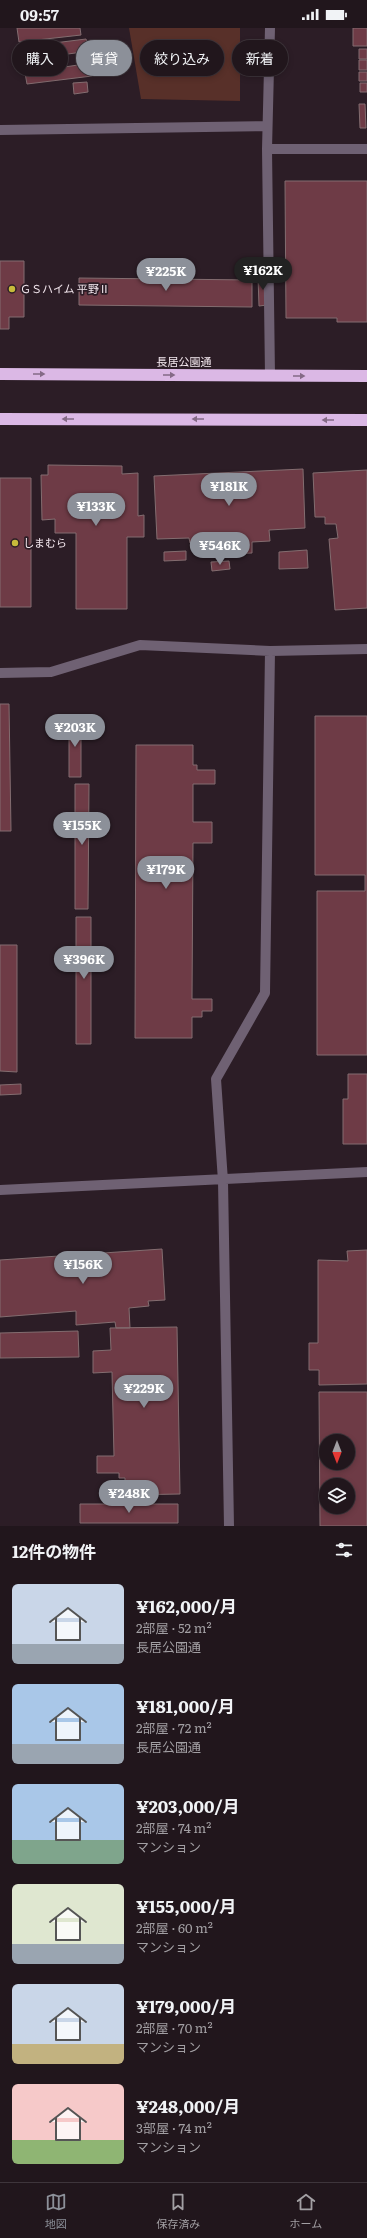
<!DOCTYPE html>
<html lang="ja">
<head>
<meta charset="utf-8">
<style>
  :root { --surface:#21161c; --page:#2d2329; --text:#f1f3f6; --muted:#a29fa3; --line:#3e353b; --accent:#8c9099 }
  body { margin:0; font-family:Literata,"Noto Sans JP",serif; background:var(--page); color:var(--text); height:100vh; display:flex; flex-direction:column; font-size:15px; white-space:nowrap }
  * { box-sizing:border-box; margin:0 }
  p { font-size:13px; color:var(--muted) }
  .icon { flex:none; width:22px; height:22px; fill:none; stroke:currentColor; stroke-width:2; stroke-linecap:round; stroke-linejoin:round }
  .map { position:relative; height:1498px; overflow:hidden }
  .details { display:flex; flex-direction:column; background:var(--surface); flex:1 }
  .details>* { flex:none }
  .top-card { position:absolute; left:12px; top:12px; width:343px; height:36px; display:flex; gap:8px }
  .needle { width:26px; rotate:180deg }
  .buttons { position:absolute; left:319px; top:1406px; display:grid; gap:8px }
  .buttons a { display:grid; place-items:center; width:36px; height:36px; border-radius:50%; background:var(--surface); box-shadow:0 2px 6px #0003,0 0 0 1px var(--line); font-size:20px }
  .price { position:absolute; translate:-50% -34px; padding:0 9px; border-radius:14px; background:var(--accent); color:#fff; font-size:13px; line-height:26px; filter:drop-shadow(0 1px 2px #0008) }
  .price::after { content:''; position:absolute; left:50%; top:24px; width:12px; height:9px; margin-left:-6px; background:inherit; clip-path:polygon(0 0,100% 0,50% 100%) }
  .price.active { background:#222; color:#fff }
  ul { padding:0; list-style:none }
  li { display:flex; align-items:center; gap:12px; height:100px; padding:0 12px }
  li span { display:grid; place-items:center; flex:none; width:112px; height:80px; border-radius:6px; color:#555 }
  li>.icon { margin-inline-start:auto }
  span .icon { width:48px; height:48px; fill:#fffc; stroke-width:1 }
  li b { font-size:17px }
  h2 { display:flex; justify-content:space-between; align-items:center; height:48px; padding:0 12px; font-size:17px }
  .tag { padding:0 14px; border-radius:18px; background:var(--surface); box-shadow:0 2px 6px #0003,0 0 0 1px var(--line); font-size:14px; line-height:36px }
  .tag.active { background:var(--accent); color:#fff }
  .status { display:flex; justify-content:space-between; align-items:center; height:28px; padding:0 20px; background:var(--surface); direction:ltr }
  .status svg { height:11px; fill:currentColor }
  .tab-bar { display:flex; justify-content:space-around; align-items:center; height:56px; border-top:1px solid var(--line); background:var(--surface); font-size:11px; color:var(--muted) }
  .tab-bar a { display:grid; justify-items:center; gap:2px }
  .tab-bar .active { color:var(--accent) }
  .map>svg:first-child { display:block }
  .green { fill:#583029 }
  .building { fill:#6e3b46; stroke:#836d70; fill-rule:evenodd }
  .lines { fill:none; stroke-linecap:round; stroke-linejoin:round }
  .street { stroke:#6f6173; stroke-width:10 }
  .highway { stroke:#dbb8e5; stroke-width:12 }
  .oneway { fill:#846a86 }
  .poi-dot { fill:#c7bb3b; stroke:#2c1d26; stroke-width:1.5 }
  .labels { text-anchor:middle; stroke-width:3.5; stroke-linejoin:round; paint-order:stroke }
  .poi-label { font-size:11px; fill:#f4e8ef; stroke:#2c1d26; text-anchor:start }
  .street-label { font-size:11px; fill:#f4e8ef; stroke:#2c1d26 }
</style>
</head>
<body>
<div class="status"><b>09:57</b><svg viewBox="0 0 49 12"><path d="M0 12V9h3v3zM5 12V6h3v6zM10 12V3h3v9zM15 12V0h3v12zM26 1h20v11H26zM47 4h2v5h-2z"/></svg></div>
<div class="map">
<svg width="367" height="1498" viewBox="0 0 367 1498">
  <rect width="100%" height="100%" fill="#2c1d26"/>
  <path class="green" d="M129 0H240V73L141 71Z"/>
  <path class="building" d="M17 0H80L81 7 19 14Z
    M353 0H367V18H353Z
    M86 11 90 23 24 32 22 19Z
    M359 21H367V31H359Z
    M359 32H367V42H359Z
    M91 35 92 48 27 56 25 45Z
    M359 44H367V53H359Z
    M87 54 88 64 74 66 73 55Z
    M360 55H367V64H360Z
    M359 76H365L366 100H360Z
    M285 153H367V294H337V290H286Z
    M0 233H24V289H9V301H0Z
    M258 249H267V277L259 278Z
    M79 250 252 252V279L79 277Z
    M48 437 122 438V446L138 445V488L144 487V509H127V581H76V505H55V491L42 492 41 447H48Z
    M303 441 305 500 269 502 270 513 252 514V525L230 526 229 513 190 515 189 510 157 511 154 448Z
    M367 442V580L335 582 329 511 338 510 336 496H325V489H315L313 445Z
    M0 450H31V579H0Z
    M307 522 308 540 279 541V524Z
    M186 523V532L164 533V524Z
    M229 533 230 541 212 543 211 534Z
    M0 676H9L11 803H0Z
    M315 688H367V1027H317V863H365V847H315Z
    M69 690H81V749H69Z
    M136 717H193V737H197V742H215V756H193V794H212V815H193L192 971H212V983H202V989H192V1010H135Z
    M75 756H89L88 881H75Z
    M76 889H91V1016H76Z
    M0 917H17V1044L0 1043Z
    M348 1046H367V1116H343V1071H348Z
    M21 1056V1066L0 1067V1057Z
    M162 1221 165 1272 148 1273 149 1278 129 1280 130 1300H116L115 1294 76 1297V1283L0 1289V1232Z
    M367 1222V1356L319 1357V1342H309V1315H318V1232L348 1233 347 1223Z
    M177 1299 180 1466 125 1467V1450H119V1445H97V1428H114L112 1344 93 1345V1323L111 1322 110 1300Z
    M78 1303 79 1329 0 1330V1305Z
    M319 1364H367V1498H320ZM326 1413H348V1435H326ZM326 1457H348V1479H326Z
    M80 1476H178V1495H80Z"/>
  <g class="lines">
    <path class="street" d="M270 0 267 121 270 348
      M0 102 267 98
      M267 121H367
      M0 645 51 644 140 617 270 623 367 621
      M0 1162 367 1144
      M229 1498 223 1153 216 1051 265 965 270 623"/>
    <path class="highway" d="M0 346 367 348
      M0 391 367 392"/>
  </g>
  <defs><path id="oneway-solid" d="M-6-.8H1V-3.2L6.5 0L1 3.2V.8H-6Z"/></defs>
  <g class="oneway">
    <use href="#oneway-solid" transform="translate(39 346)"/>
    <use href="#oneway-solid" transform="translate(169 347)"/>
    <use href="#oneway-solid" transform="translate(299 348)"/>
    <use href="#oneway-solid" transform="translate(68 391) rotate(-180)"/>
    <use href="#oneway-solid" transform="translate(198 391) rotate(-180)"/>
    <use href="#oneway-solid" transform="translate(328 392) rotate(-180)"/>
  </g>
  <g class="poi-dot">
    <circle cx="12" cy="261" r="4"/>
    <circle cx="15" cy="515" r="4"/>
  </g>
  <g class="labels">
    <g class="poi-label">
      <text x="20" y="265">ＧＳハイム 平野Ⅱ</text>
      <text x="23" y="519">しまむら</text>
    </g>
    <g class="street-label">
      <text x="184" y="338">長居公園通</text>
    </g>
  </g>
</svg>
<div class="buttons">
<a><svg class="needle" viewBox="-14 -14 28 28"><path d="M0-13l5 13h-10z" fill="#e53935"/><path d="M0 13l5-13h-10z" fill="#a29fa3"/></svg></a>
<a><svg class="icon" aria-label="layers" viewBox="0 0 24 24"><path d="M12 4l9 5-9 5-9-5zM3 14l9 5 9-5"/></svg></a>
</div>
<b class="price active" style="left:263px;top:263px">¥162K</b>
<b class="price" style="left:166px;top:264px">¥225K</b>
<b class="price" style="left:229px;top:479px">¥181K</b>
<b class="price" style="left:96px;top:499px">¥133K</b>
<b class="price" style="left:220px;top:538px">¥546K</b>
<b class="price" style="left:75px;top:720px">¥203K</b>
<b class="price" style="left:82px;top:818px">¥155K</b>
<b class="price" style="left:166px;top:862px">¥179K</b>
<b class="price" style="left:84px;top:952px">¥396K</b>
<b class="price" style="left:83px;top:1257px">¥156K</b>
<b class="price" style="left:144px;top:1381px">¥229K</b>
<b class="price" style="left:129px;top:1486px">¥248K</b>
<div class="top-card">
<a class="tag">購入</a>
<a class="tag active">賃貸</a>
<a class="tag">絞り込み</a>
<a class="tag">新着</a>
</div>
</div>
<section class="details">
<h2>12件の物件<svg class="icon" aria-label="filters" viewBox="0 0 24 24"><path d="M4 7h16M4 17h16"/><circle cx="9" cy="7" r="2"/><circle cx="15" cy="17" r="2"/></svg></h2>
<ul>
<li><span style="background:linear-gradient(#c9d6e8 75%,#9aa5b1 0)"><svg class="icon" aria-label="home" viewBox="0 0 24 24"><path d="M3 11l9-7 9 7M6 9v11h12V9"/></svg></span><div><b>¥162,000/月</b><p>2部屋 · 52 m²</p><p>長居公園通</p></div></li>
<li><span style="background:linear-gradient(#a9c7e8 75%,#9aa5b1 0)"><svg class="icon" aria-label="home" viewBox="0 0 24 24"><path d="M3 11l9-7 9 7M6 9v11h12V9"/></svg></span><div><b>¥181,000/月</b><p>2部屋 · 72 m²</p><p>長居公園通</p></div></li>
<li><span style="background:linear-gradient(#a9c7e8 70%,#7fa58c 0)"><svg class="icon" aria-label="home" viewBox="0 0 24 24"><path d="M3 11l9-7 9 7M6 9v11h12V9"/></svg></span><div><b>¥203,000/月</b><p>2部屋 · 74 m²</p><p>マンション</p></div></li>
<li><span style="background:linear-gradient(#dfe7d0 75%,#9aa5b1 0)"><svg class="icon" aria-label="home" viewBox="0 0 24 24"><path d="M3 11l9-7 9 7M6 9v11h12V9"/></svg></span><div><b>¥155,000/月</b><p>2部屋 · 60 m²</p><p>マンション</p></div></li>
<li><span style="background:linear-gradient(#c9d6e8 75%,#c2b280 0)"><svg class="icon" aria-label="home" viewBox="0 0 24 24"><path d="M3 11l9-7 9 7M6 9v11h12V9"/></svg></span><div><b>¥179,000/月</b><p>2部屋 · 70 m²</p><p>マンション</p></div></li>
<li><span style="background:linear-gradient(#f6c9c9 70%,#8fb573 0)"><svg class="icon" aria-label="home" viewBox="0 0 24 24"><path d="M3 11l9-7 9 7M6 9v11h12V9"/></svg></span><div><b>¥248,000/月</b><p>3部屋 · 74 m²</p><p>マンション</p></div></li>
</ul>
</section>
<nav class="tab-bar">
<a class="active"><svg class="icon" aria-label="map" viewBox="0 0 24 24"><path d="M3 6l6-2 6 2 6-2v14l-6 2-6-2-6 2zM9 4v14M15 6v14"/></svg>地図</a>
<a><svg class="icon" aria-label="saved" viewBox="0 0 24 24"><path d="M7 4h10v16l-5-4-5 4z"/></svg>保存済み</a>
<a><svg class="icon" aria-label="home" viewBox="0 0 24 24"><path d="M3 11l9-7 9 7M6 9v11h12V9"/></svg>ホーム</a>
</nav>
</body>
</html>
